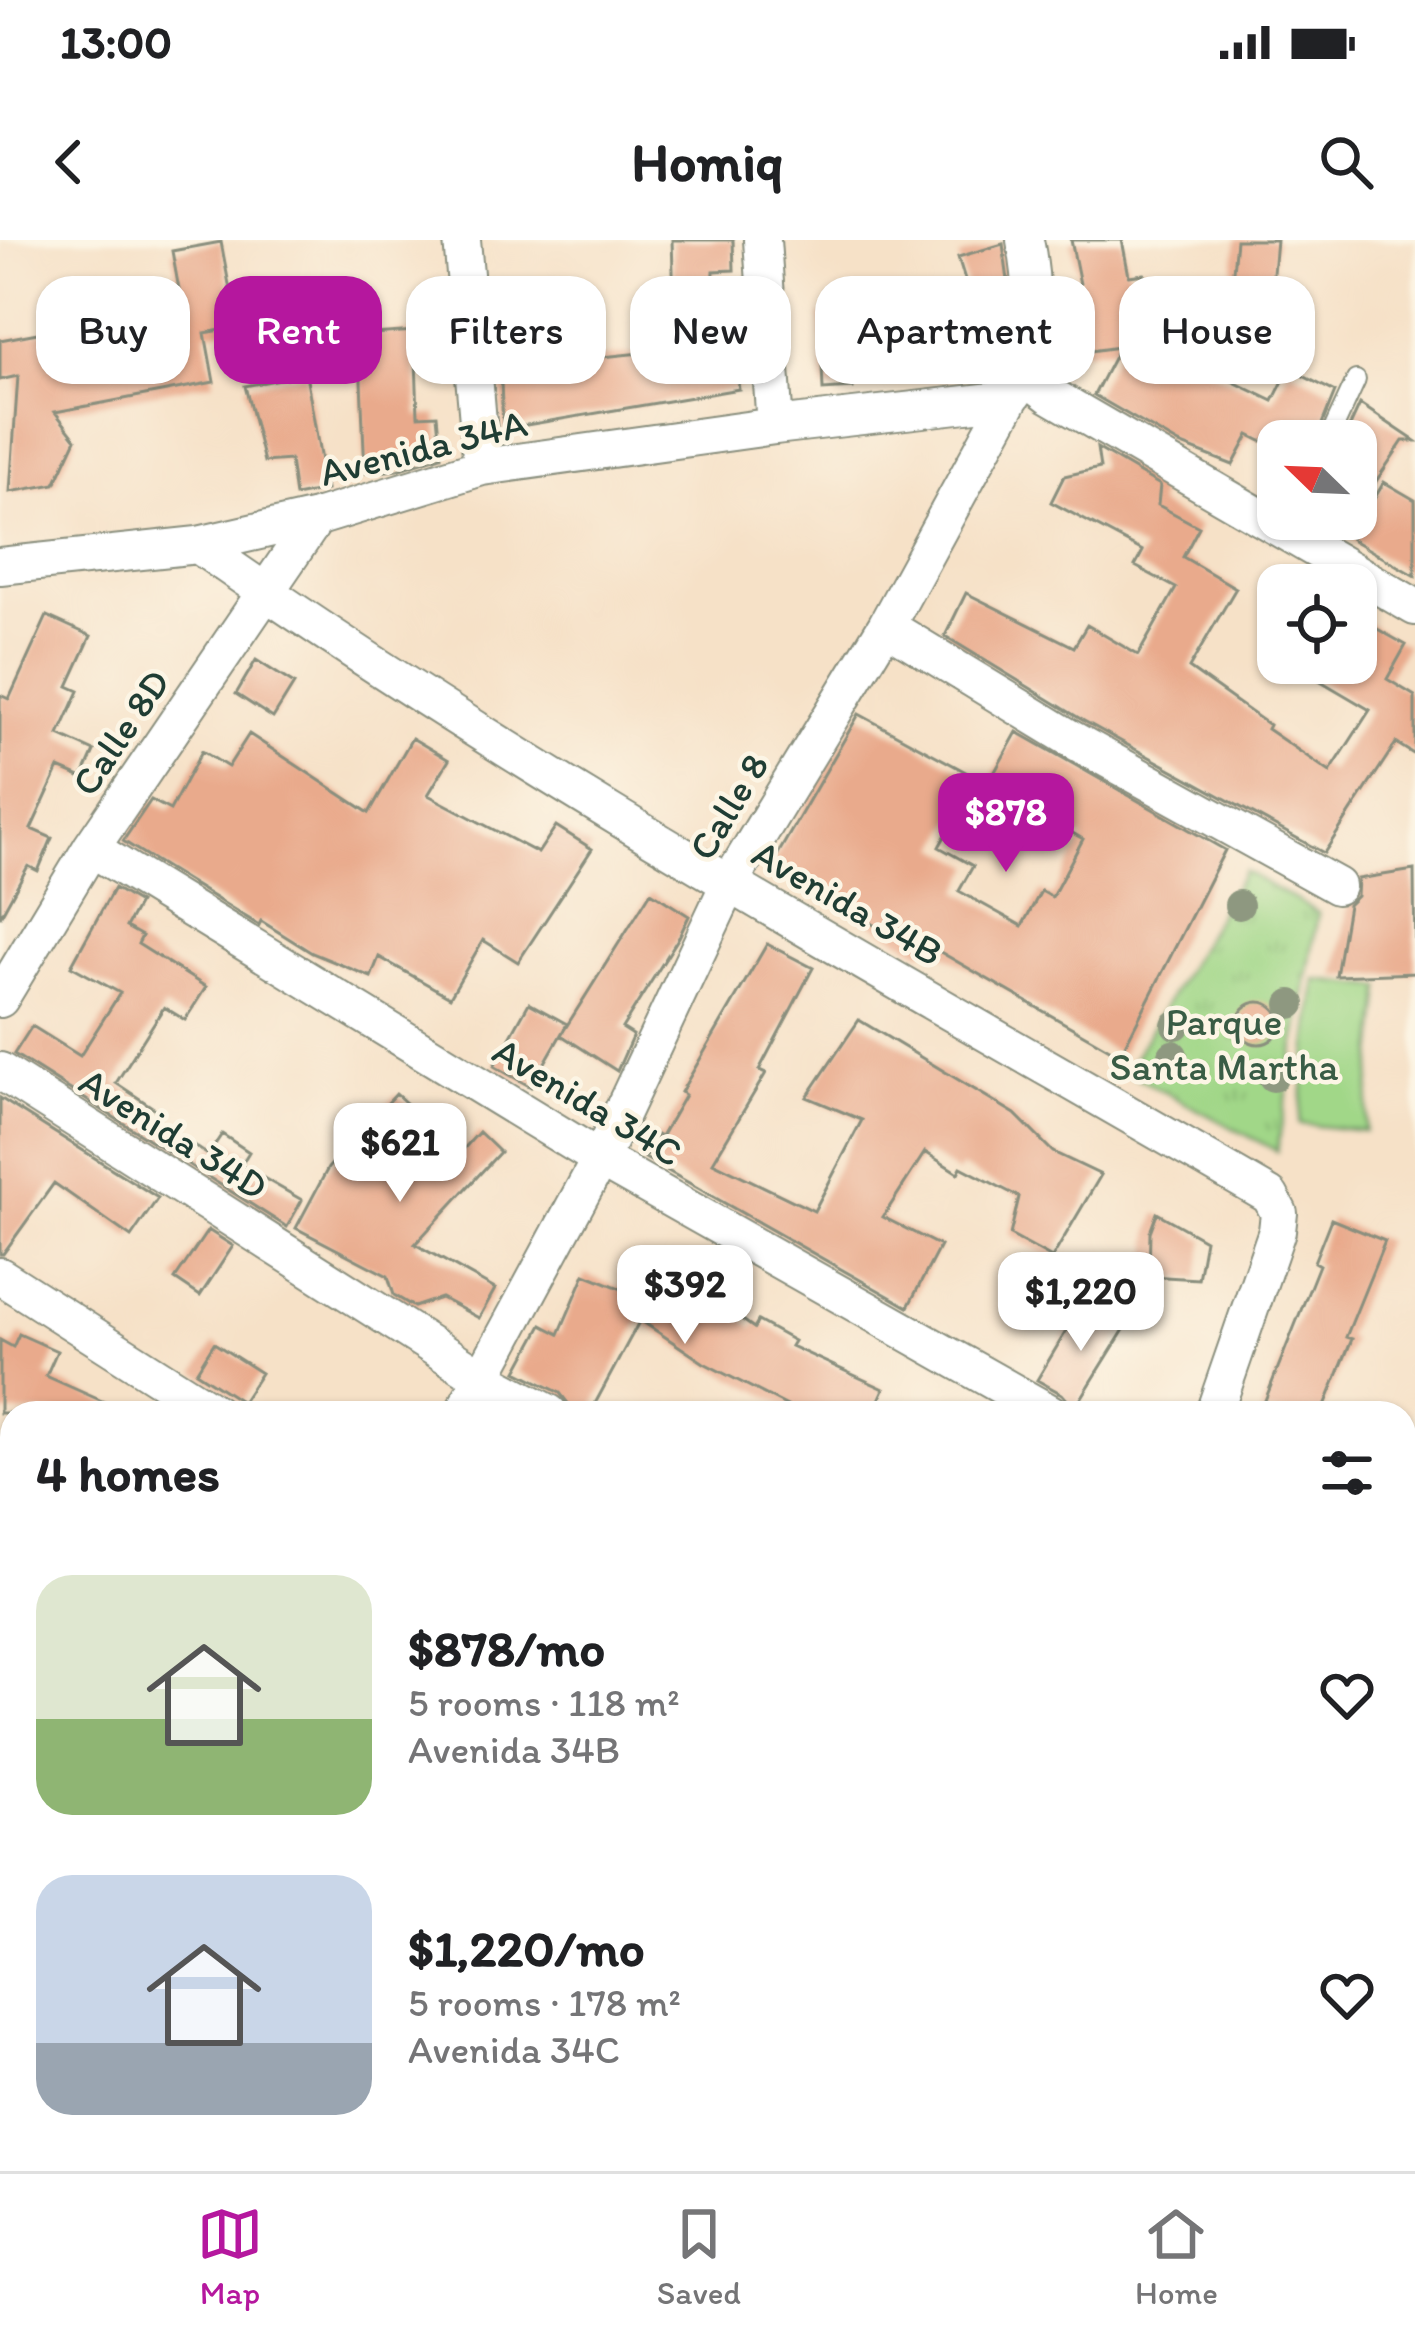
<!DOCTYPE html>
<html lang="en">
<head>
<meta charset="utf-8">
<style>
  :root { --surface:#fff; --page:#f6f6f6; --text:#202124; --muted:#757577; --line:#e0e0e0; --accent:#b5179e }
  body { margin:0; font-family:Itim,sans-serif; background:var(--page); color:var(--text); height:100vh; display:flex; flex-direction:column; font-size:45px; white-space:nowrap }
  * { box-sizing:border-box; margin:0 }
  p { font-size:39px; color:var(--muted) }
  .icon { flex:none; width:66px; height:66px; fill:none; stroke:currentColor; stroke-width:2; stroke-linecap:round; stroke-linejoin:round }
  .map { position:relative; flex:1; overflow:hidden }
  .drawer { position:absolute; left:0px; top:1161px; width:1416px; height:771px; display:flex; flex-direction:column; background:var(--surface); border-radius:36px 36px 0 0; box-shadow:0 3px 9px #0004 }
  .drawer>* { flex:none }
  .banner { position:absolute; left:36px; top:36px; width:1344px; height:108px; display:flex; gap:24px }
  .needle { width:78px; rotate:293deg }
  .buttons { position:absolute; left:1257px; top:180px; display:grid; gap:24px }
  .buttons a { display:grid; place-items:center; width:120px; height:120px; border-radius:24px; background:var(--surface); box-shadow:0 3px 9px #0004; font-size:60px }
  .price { position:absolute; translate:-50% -102px; padding:0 27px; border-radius:24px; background:#fff; color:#222; font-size:39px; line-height:78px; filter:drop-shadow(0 3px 6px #0008) }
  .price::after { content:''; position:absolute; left:50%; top:72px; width:36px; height:27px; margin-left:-18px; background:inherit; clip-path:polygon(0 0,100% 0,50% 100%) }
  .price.current { background:var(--accent); color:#fff }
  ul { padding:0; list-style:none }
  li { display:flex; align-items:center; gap:36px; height:300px; padding:0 36px }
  li span { display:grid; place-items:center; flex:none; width:336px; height:240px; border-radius:36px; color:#555 }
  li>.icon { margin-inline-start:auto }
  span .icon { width:144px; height:144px; fill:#fffc; stroke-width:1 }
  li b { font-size:51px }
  h2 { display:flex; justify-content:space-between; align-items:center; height:144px; padding:0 36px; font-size:51px }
  .pill { padding:0 42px; border-radius:36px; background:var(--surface); box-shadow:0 3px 9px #0004; font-size:42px; line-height:108px }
  .pill.current { background:var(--accent); color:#fff }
  .status { display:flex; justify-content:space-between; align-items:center; height:84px; padding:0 60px; background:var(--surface); direction:ltr }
  .status svg { height:33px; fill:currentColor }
  header { display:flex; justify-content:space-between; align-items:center; height:156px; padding:0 36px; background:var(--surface); font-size:54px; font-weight:700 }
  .tabs { display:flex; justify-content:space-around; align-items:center; height:168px; border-top:3px solid var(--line); background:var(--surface); font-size:33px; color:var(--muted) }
  .tabs a { display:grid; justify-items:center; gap:6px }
  .tabs .current { color:var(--accent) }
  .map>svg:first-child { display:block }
  .green { fill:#a1d788; stroke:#608a5e; stroke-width:3 }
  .park { fill:url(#park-tufts); stroke:#608a5e; stroke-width:3 }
  .building { fill:#e9aa8c }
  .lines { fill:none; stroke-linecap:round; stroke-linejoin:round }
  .lane-casing { stroke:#8a8f7e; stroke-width:22 }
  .street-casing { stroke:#8a8f7e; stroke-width:40 }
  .lane { stroke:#fff; stroke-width:18 }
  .street { stroke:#fff; stroke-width:36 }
  .tree { fill:#8e9880 }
  .labels { text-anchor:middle; stroke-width:9; stroke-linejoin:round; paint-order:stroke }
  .street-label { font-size:39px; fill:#1f3d34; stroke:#fcf5e5 }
  .park-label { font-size:39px; fill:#395c45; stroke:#fcf5e5 }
</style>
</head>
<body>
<div class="status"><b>13:00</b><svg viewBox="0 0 49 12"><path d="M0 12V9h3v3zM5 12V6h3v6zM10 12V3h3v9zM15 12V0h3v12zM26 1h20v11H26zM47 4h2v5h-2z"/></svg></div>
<header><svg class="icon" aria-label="back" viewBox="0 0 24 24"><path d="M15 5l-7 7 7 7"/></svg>Homiq<svg class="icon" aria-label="search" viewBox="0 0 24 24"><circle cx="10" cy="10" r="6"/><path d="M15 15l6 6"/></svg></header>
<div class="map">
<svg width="1415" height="1931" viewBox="0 0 1415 1931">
  <defs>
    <pattern id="park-tufts" width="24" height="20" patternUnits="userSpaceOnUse" patternTransform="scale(3)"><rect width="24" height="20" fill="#a1d788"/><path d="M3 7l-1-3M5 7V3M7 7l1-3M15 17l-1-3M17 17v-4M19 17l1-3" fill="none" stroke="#8ab976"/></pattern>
  </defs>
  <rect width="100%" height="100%" fill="#fcf5e5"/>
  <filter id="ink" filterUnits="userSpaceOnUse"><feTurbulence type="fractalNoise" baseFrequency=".00833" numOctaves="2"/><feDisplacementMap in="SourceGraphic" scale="24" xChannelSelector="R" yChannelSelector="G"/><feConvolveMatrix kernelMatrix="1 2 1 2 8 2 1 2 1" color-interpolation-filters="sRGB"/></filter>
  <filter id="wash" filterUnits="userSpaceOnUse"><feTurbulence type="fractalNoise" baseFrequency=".004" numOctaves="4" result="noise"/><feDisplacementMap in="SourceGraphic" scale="48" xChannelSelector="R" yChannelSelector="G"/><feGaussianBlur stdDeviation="2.7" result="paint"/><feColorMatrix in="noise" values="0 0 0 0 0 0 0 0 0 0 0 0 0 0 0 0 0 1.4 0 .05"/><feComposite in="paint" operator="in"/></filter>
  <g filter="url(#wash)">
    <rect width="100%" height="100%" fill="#f6e1c7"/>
    <path class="green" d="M1316 740 1382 747 1365 891 1299 884Z"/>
    <path class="park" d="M1244 631 1318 673 1277 911 1126 832Z"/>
    <g id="blocks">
      <path class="building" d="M672 0H733L734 30 714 31 710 106 732 104 739 149 503 189 500 118 512 117V73H571V115H592V118L670 110 674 62Z
        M1071 0H1122L1129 36 1144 34 1156 115 1204 108 1205 128 1273 161 1289 129 1335 152 1315 201H1261L1249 195 1233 225 1179 204 1094 155 1119 107 1083 112 1073 45 1080 44Z
        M1236 0H1276L1271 55 1231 52Z
        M221 2 237 87 205 93 214 142 55 172 76 199 55 244 10 252 18 136 0 140V100L182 66 172 11Z
        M1003 4 1009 48 971 59 958 17Z
        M849 73 853 148 823 150 820 75Z
        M415 91 418 176 437 175 441 216 397 230 365 233 359 95Z
        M306 134 326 250 295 256 290 220 264 222 245 146Z
        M1360 164 1415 201H1403L1356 271V201H1343Z
        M1097 208 1160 245 1158 265 1199 287 1183 317 1236 348 1189 428 1269 485 1267 489 1330 532 1370 470 1290 423H1356V377L1406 405 1387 439 1415 456V515L1396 503 1324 613 1084 481 945 396 966 353 1074 407 1087 385 1138 415 1176 348 1135 326 1143 311 1051 262 1064 236 1100 228Z
        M1384 242 1415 260V336L1351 299Z
        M47 376 91 396 68 446 79 451 59 495 94 511 82 538 59 528 31 589 52 598 38 631 28 626 0 677V455L9 459Z
        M256 420 294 444 273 478 236 454Z
        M859 474 977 538 939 607 973 626 959 651 1022 686 1041 651 1052 657 1083 599 988 544 1017 492 1225 610 1120 815 928 705 923 713 771 626Z
        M249 494 369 573 412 498 449 520 428 555 538 613 556 586 592 609 518 722 483 700 450 757 379 717 371 737 312 713 261 681 259 685 123 601 151 560 170 570 202 511 228 527Z
        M1414 630 1415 733 1336 736 1348 665 1357 656 1358 639Z
        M114 648 139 663 126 687 142 696 138 704 206 747 185 780 164 767 116 843 158 871 153 878 208 915 222 894 249 912 241 925 302 960 287 987 14 814 32 786 80 816 120 753 71 726Z
        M651 652 689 676 679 697 622 788 633 795 617 831 561 795Z
        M767 704 813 728 759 830 766 833 713 922 814 971 862 880 807 857 859 780 1015 874 1053 912 1101 935 1052 1018 1010 995 1019 957 961 927 958 933 925 912 883 977 940 1006 908 1067 645 918 657 895 661 897 685 855 681 852Z
        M1238 783a21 21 0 1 1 42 0a21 21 0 1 1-42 0Z
        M529 763 567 784 531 847 494 826Z
        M396 854 461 912 479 892 500 912 415 1004 495 1049 479 1078 441 1058 414 1067 394 1055 388 1036 296 988 328 928Z
        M0 858 158 958 131 997 54 943 3 1014H0Z
        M1157 973 1205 1000 1198 1039 1149 1036 1150 992Z
        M1331 979 1385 1001 1346 1097 1352 1099 1322 1173H1260L1319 1025 1314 1022Z
        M208 990 233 1006 200 1056 175 1039Z
        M657 1019 754 1088 758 1081 794 1101 791 1106 884 1149 873 1173H801L704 1123 640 1080 590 1173H582L570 1166 560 1153 517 1131 542 1085 559 1094 585 1034 634 1054Z
        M1083 1063 1125 1088 1072 1173 1070 1163 1062 1154 1037 1140Z
        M19 1094 57 1111 46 1136 129 1173H0V1100L13 1107Z
        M214 1103 261 1133 242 1162 196 1132Z"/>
    </g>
  </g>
  <g filter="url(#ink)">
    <use href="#blocks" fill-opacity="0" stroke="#8a8f7e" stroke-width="3"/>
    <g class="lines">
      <defs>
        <path id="lane" d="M1328 201 1356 140"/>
        <path id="street" d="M462 0 482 227
          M762 0 775 186
          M1025 136 1050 155 1415 367
          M198 305C539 545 910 747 1270 956L1279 973 1277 991 1214 1173
          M0 326 198 305 316 278 482 227 775 186 1010 159
          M886 386 1073 500 1337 646
          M91 608 600 919 1050 1173
          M0 759 91 608 316 278
          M0 831 481 1137 549 1173
          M0 1036 215 1173
          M463 1173 600 919 730 642 886 386 1010 159C1015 151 1023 143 1026 134 1037 101 1032 34 1025 0
          M0 1331 12 1338
          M1405 1543 1415 1494
          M0 1807 12 1813
          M263 1920 287 1931
          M1402 1920 1415 1928
          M36 1931 43 1920"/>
      </defs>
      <use href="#lane" class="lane-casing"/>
      <use href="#street" class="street-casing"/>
      <use href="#lane" class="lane"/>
      <use href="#street" class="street"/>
    </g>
    <g class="tree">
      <circle cx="1239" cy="665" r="15"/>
      <circle cx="1291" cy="764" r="15"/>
      <circle cx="1176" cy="785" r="15"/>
      <circle cx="1173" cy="815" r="15"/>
      <circle cx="1273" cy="837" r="15"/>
    </g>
  </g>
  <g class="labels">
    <g class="street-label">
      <text transform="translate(423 207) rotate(-14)" y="14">Avenida 34A</text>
      <text transform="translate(120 492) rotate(-56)" y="14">Calle 8D</text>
      <text transform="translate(728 566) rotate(-59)" y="14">Calle 8</text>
      <text transform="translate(848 662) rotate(30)" y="14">Avenida 34B</text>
      <text transform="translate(588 861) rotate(31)" y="14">Avenida 34C</text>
      <text transform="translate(174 893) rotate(32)" y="14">Avenida 34D</text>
    </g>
    <g class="park-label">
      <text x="1224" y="795">Parque<tspan x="1224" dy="45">Santa Martha</tspan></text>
    </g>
  </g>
</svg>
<div class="buttons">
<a><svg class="needle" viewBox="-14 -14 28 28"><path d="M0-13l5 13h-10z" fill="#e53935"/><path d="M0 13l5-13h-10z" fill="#757577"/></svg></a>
<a><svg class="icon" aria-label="locate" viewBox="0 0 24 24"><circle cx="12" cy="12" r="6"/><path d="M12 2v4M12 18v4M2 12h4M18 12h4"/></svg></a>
</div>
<b class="price current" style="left:1006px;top:635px">$878</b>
<b class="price" style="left:400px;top:965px">$621</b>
<b class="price" style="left:685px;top:1107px">$392</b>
<b class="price" style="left:1081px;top:1114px">$1,220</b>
<div class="banner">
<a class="pill">Buy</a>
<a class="pill current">Rent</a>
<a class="pill">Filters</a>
<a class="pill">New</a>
<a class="pill">Apartment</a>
<a class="pill">House</a>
</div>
<section class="drawer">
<h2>4 homes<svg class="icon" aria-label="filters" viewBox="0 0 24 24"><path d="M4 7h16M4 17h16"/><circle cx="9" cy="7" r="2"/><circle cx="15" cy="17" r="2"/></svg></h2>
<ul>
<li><span style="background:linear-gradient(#dfe7d0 60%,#8fb573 0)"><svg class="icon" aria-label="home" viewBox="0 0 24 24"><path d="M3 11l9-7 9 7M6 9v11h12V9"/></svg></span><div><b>$878/mo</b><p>5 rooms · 118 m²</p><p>Avenida 34B</p></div><svg class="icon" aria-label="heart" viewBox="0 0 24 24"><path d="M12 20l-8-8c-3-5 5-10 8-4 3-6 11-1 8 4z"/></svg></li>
<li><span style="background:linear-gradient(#c9d6e8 70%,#9aa5b1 0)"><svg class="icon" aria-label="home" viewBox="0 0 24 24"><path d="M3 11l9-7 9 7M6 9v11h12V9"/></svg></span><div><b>$1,220/mo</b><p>5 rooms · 178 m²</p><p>Avenida 34C</p></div><svg class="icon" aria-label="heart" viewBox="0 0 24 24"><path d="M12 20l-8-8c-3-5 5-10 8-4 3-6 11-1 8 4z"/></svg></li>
</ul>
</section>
</div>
<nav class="tabs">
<a class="current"><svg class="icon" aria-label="map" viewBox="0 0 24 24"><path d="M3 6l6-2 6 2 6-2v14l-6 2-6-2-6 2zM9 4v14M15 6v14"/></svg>Map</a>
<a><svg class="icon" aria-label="saved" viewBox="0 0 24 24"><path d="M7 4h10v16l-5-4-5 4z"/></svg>Saved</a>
<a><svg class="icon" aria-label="home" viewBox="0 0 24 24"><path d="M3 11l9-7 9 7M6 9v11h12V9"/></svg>Home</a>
</nav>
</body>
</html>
